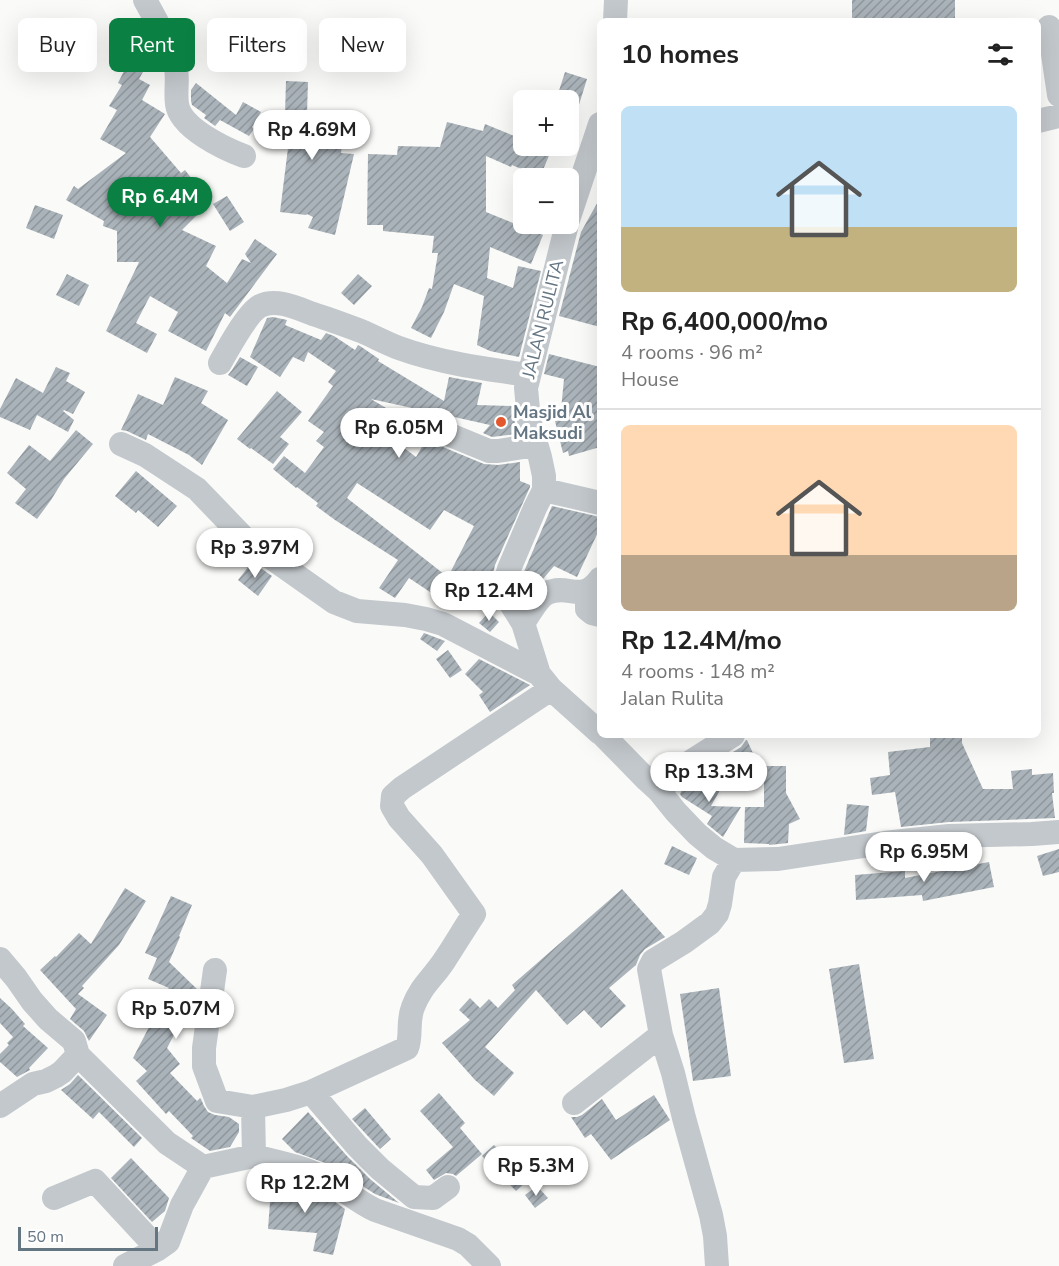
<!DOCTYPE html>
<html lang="en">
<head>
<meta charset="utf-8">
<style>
  :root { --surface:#fff; --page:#f2f2f2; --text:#222; --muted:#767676; --line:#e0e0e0; --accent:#0b8043 }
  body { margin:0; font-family:"Nunito Sans",sans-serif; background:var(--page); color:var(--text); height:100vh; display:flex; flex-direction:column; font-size:22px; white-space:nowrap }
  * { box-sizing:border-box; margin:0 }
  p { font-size:20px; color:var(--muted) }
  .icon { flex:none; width:33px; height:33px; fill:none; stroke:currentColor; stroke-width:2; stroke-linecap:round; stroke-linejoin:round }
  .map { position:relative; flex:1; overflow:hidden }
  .side { position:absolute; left:597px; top:18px; width:444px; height:720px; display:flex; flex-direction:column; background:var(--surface); border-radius:9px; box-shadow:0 6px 24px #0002 }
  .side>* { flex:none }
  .top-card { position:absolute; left:18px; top:18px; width:489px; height:54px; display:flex; gap:12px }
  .buttons { position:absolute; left:513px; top:90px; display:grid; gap:12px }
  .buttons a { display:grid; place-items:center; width:66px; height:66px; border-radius:9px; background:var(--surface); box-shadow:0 6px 24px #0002; font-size:30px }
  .scale { position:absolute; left:18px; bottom:15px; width:140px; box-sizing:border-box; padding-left:6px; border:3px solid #657683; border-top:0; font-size:16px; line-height:21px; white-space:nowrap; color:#657683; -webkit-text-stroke:4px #fff; paint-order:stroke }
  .price { position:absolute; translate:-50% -51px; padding:0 14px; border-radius:21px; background:#fff; color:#222; font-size:20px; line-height:39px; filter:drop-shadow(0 2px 3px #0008) }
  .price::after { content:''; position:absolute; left:50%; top:36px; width:18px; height:14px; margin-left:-9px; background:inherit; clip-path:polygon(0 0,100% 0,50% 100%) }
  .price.active { background:var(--accent); color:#fff }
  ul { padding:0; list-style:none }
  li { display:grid; align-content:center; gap:12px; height:318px; padding:0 24px }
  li+li { border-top:2px solid var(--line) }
  li span { display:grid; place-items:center; height:186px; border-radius:9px; color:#555 }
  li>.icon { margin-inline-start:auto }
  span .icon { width:108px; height:108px; fill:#fffc; stroke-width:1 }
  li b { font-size:26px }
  h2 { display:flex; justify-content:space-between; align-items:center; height:72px; padding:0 24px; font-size:26px }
  .pill { padding:0 21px; border-radius:9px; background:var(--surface); box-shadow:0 6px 24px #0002; font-size:21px; line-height:54px }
  .pill.active { background:var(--accent); color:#fff }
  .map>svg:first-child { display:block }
  .building { fill:url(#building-hatch) }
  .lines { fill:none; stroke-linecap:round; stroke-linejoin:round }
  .minor { stroke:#c3c8cc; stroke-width:24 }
  .poi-dot { fill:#e4572e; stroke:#fff; stroke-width:2 }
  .labels { text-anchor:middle; stroke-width:6; stroke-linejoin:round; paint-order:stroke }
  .street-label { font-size:18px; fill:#657683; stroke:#fff }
  .poi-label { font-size:18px; font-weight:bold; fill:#657683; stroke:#fff; text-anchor:start }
</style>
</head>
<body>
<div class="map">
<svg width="1059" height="1266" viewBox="0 0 1059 1266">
  <defs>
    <pattern id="building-hatch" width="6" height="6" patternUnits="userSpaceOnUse" patternTransform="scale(1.5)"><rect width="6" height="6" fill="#aab3b9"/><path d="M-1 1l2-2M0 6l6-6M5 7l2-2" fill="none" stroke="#8e969c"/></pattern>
  </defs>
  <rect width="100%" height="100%" fill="#fafaf8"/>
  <path class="building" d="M852 0H955V21H852Z
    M132 55 148 63 139 79 150 85 142 100 165 114 150 137 181 173 185 170 210 202 182 230 216 246 206 266 227 283 242 259 251 263 245 254 255 239 277 254 230 317 225 313 206 351 168 331 178 312 150 296 136 323 157 334 147 353 106 331 139 262H117V231L103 226 104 221 66 200 74 186 78 189 126 153 100 139 117 110 109 106 122 85 118 83Z
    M565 72 587 79 572 127 568 126V100H556Z
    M286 81 308 82 307 113 345 117 341 153 354 154 335 235 308 228 313 217 307 214 306 215 280 212 289 140 271 138 274 113 285 114Z
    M196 83 236 115 243 102 261 112 252 127 254 129 249 136 220 120 215 126 204 118 206 115 192 105 191 101V90Z
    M447 122 483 131 485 124 524 140V146H553L540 177 512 165 511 167 486 156V212L543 235 531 264 490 247 487 278 513 288 518 266 541 271 519 357 490 351 477 345 484 296 454 284 444 312 431 338 411 328 422 307 429 288 432 289 438 253H432L434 236 383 231V225H367L368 154 397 155 398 146 440 147Z
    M227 196 244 222 230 231 213 204Z
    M600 198V327L559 316 581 232Z
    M35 205 63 215 54 239 26 228Z
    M67 274 89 285 79 306 56 295Z
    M358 274 372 286 354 305 341 293Z
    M273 317 287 320 285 325 321 340 326 333 334 336 355 350 358 345 360 346 379 359 378 361 444 401 449 377 482 383 477 405 513 406 516 434 492 437 483 433 490 425 432 412 421 408H412L371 399 391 411 379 429 416 457 426 440 484 464 498 465 520 462V481L530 485V487L495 565 492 579V593L451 571 474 526 444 510 430 530 357 483 347 498 449 578 436 596 409 578 395 598 379 588 398 560 335 520 316 506 318 503 297 487 296 488 273 469 284 456 305 473 324 447 316 441 324 432 308 421 333 386 328 382 336 371 308 352 304 362 293 357 280 377 250 357 267 318Z
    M549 354 600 367V447L569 456 568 451 563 453 555 421 560 420 564 379 544 374Z
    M240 357 258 367 247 386 228 375 232 370Z
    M56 367 70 373 66 381 85 392 73 414 64 410 63 411 74 420 68 432 37 415 30 430 0 417V409L16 378 43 393Z
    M175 377 208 391 201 403 228 420 202 465 189 455 148 434 146 440 127 431 121 430 138 394 163 405Z
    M277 391 302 412 280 437 289 444 273 464 251 448 250 449 237 439Z
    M76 430 93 444 64 479 51 500 37 519 15 503 26 489 7 473 29 445 50 461Z
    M136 471 177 506 158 527 138 510 136 513 115 496Z
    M552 506 600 517V528L577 577 554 566 543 579 535 584 528 590 520 584V581Z
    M252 562 272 576 258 596 238 580Z
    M489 612 499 622 490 632 479 623Z
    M424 633 445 641 437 651 420 639Z
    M448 650 462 670 450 678 436 659Z
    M479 659 530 685 490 712 479 695 483 692 465 674Z
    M930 735H962V743L983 789H1013L1011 771 1032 769V775L1053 773 1054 793H1052L1055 818 949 822 901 827 895 792 872 795 870 778 890 775 888 752 930 747Z
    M746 740H747L756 760 734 771 727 756 741 747Z
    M764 766H786V793L800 819 789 824 788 843 769 845V844L744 843 745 807H764Z
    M699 774 712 781 708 783 720 790 711 806 741 807 723 837 707 824 712 816 682 797 680 794 684 786Z
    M847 804 869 806 866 831 844 835Z
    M672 846 697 858 689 875 664 864Z
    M1059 849V872L1043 876 1037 856Z
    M989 862 994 887 923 901 922 895 856 900 855 875 905 871V878Z
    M125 888 146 901 119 945 82 986 84 988 78 994 107 1015 89 1041 84 1031 70 1019 76 1009 40 970 55 956 56 957 79 933 91 944Z
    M622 889 665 937 645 949 640 955 636 965 609 988 626 1006 601 1028 584 1010 567 1025 536 990 485 1047 514 1073 494 1096 475 1080 442 1043 470 1020 459 1010 470 998 480 1008 489 999 498 1008 515 990 512 985Z
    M171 896 192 905 179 936 180 937 169 962 198 990 197 996 178 1016 183 1018 167 1048 180 1064 170 1073 197 1101 200 1098 201 1099 204 1106 208 1112 215 1115 229 1117 239 1124V1132L230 1147 210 1151 191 1138 193 1136 169 1111 166 1114 136 1081 147 1071 133 1058 164 998 161 996 169 988 148 979 157 958 145 953Z
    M859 964 874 1059 844 1063 829 969Z
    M719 988 731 1076 693 1081 680 994Z
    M0 998 12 1009 25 1024 23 1026 48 1048 29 1068 30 1070 17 1077 0 1062V1054L9 1045 7 1043 13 1037 0 1023Z
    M78 1075 142 1138 134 1147 99 1112 93 1119 61 1090 70 1084Z
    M439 1093 465 1123 460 1128 482 1154 456 1176 453 1174 446 1173 434 1180 426 1170 453 1147 420 1111Z
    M654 1095 670 1120 611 1160 591 1134 585 1138 571 1117H577L582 1115 602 1099 616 1120Z
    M365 1108 391 1139 380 1149 352 1119Z
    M308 1112 347 1156 370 1179 399 1203 375 1194 328 1164 295 1152 282 1139Z
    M494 1145 528 1180 516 1191 482 1156Z
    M131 1158 169 1198 165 1211 152 1222 111 1178Z
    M272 1175 301 1183 299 1198 327 1200 328 1197 345 1209 333 1255 313 1251 317 1233 268 1229Z
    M537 1186 548 1198 535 1208 525 1195Z"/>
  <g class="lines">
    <path class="minor" d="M145 0C156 20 168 41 175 63 179 77 175 90 177 104 180 128 225 149 244 156
      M615 21 616 0
      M1049 27 1059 95
      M1038 121 1059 116
      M568 220 600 124
      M567 224 526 388 529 420 540 457 544 476V490L535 508 509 569 506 579V596L523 623 539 674 551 689 600 733
      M220 363C228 349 247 313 260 306 276 298 297 308 313 314 329 319 345 325 361 331 373 336 386 343 399 348 440 363 486 369 529 375
      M416 421 489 451H498L536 445
      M121 444 145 455 197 489 246 540 334 602 357 611 405 615 426 619 443 624 539 674
      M544 490 600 503
      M592 588 587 602V609L592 613 600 615
      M523 623C530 614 537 598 547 593 569 583 581 604 600 579
      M603 735 647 780 659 791 676 812 697 834 714 848 734 860 778 859 884 843 949 836 1032 834 1059 832
      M659 791 684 766 733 735
      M0 959 16 978 32 1001 48 1019 74 1041 78 1055 167 1143 203 1167 254 1156 253 1107 286 1100 311 1092 407 1048C412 1035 407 1022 413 1007 421 986 432 979 444 961 454 946 464 929 474 914L432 855 399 818 392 806 393 796 402 788 551 689
      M215 970 204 1048V1066L217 1101 253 1107
      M311 1092 357 1146 380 1169 414 1197 433 1198 448 1187
      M574 1103 661 1035
      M0 1106 33 1084 46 1081 56 1076 62 1072 78 1055
      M254 1156C277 1162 301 1166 322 1177 341 1187 356 1201 375 1210L458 1239 468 1245 489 1266
      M54 1198 95 1181 158 1249
      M125 1266 158 1249 168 1242 182 1205 203 1167
      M717 1266 715 1236 711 1215 684 1118 673 1073 661 1035 649 969 653 961 684 942 710 923 717 914 720 904 724 877 734 860"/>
  </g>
  <circle class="poi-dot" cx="501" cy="422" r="6"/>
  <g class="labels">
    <g class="street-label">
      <text transform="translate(543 319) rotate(-76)" y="6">JALAN RULITA</text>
    </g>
    <g class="poi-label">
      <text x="513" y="418">Masjid Al<tspan x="513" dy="21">Maksudi</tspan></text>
    </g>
  </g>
</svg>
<div class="buttons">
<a>+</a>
<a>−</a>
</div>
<div class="scale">50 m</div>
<b class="price" style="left:312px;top:161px">Rp 4.69M</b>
<b class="price active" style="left:160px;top:228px">Rp 6.4M</b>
<b class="price" style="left:399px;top:459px">Rp 6.05M</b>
<b class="price" style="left:255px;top:579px">Rp 3.97M</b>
<b class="price" style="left:489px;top:622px">Rp 12.4M</b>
<b class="price" style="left:709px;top:803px">Rp 13.3M</b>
<b class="price" style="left:924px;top:883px">Rp 6.95M</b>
<b class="price" style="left:176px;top:1040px">Rp 5.07M</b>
<b class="price" style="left:536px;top:1197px">Rp 5.3M</b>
<b class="price" style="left:305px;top:1214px">Rp 12.2M</b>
<div class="top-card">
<a class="pill">Buy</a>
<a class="pill active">Rent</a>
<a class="pill">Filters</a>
<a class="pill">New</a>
</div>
<section class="side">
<h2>10 homes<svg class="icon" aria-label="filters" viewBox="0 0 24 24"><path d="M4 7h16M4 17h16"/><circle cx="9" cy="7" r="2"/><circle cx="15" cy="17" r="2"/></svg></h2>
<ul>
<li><span style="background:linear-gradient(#bfe0f5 65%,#c2b280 0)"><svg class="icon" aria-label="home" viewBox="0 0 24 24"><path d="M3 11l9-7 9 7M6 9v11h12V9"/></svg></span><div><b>Rp 6,400,000/mo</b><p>4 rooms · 96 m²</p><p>House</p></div></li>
<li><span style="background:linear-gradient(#ffd9b3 70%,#b9a48a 0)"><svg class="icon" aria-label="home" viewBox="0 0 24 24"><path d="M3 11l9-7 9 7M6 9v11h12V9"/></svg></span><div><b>Rp 12.4M/mo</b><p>4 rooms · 148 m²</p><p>Jalan Rulita</p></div></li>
</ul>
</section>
</div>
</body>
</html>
